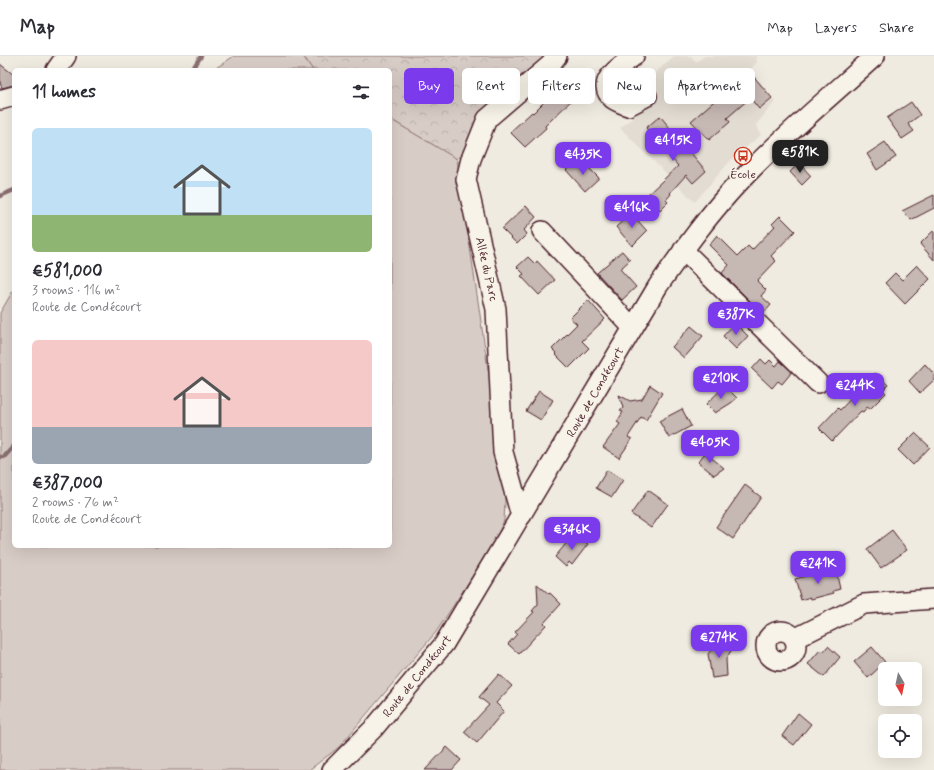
<!DOCTYPE html>
<html lang="en">
<head>
<meta charset="utf-8">
<style>
  :root { --surface:#fff; --page:#f7f7f7; --text:#2b2b33; --muted:#7c7c81; --line:#e1e1e2; --accent:#7c3aed }
  body { margin:0; font-family:Mynerve,sans-serif; background:var(--page); color:var(--text); height:100vh; display:flex; flex-direction:column; font-size:15px; white-space:nowrap }
  * { box-sizing:border-box; margin:0 }
  p { font-size:13px; color:var(--muted) }
  .icon { flex:none; width:22px; height:22px; fill:none; stroke:currentColor; stroke-width:2; stroke-linecap:round; stroke-linejoin:round }
  .map { position:relative; flex:1; overflow:hidden }
  .drawer { position:absolute; left:12px; top:12px; width:380px; height:480px; display:flex; flex-direction:column; background:var(--surface); border-radius:6px; box-shadow:0 4px 16px #0002 }
  .drawer>* { flex:none }
  .banner { position:absolute; left:404px; top:12px; width:380px; height:36px; display:flex; gap:8px }
  .needle { width:26px; rotate:171deg }
  .tools { position:absolute; left:878px; top:606px; display:grid; gap:8px }
  .tools a { display:grid; place-items:center; width:44px; height:44px; border-radius:6px; background:var(--surface); box-shadow:0 4px 16px #0002; font-size:20px }
  .price { position:absolute; translate:-50% -34px; padding:0 9px; border-radius:8px; background:var(--accent); color:#fff; font-size:13px; line-height:26px; filter:drop-shadow(0 1px 2px #0008) }
  .price::after { content:''; position:absolute; left:50%; top:24px; width:12px; height:9px; margin-left:-6px; background:inherit; clip-path:polygon(0 0,100% 0,50% 100%) }
  .price.active { background:#222; color:#fff }
  ul { padding:0; list-style:none }
  li { display:grid; align-content:center; gap:8px; height:212px; padding:0 20px }
  li span { display:grid; place-items:center; height:124px; border-radius:6px; color:#555 }
  li>.icon { margin-inline-start:auto }
  span .icon { width:72px; height:72px; fill:#fffc; stroke-width:1 }
  li b { font-size:17px }
  h2 { display:flex; justify-content:space-between; align-items:center; height:48px; padding:0 20px; font-size:17px }
  .pill { padding:0 14px; border-radius:6px; background:var(--surface); box-shadow:0 4px 16px #0002; font-size:14px; line-height:36px }
  .pill.active { background:var(--accent); color:#fff }
  header { display:flex; align-items:center; gap:24px; box-sizing:border-box; height:56px; padding:0 20px; background:var(--surface); border-bottom:1px solid var(--line) }
  header strong { font-size:19px }
  nav { display:flex; gap:22px; margin-inline-start:auto; font-size:14px }
  .map>svg:first-child { display:block }
  .built { fill:#e3dcd2 }
  .grass { fill:#d8cdc6; stroke:#917678 }
  .forest { fill:url(#forest-crowns); stroke:#917678 }
  .lines { fill:none; stroke-linecap:round; stroke-linejoin:round }
  .stream { stroke:#8b6f72; stroke-width:4.5 }
  .building { fill:#c6b8b3; stroke:#4a1f2b }
  .minor-casing { stroke:#4a1f2b; stroke-width:22 }
  .minor { stroke:#f7f3e8; stroke-width:19 }
  .labels { text-anchor:middle; stroke-width:3.5; stroke-linejoin:round; paint-order:stroke }
  .poi-label { font-size:12px; fill:#4a1f2b; stroke:#f7f3e8 }
  .street-label { font-size:12px; fill:#4a1f2b; stroke:#f7f3e8 }
</style>
</head>
<body>
<header>
<strong>Map</strong>
<nav><a>Map</a><a>Layers</a><a>Share</a></nav>
</header>
<div class="map">
<svg width="934" height="714" viewBox="0 0 934 714">
  <defs>
    <pattern id="forest-crowns" width="20" height="18" patternUnits="userSpaceOnUse"><rect width="20" height="18" fill="#d8cdc6"/><path d="M2 6a3 3 0 1 1 6 0M12 15a3 3 0 1 1 6 0" fill="none" stroke="#bbb0aa"/></pattern>
  </defs>
  <rect width="100%" height="100%" fill="#f0ebe0"/>
  <filter id="ink" filterUnits="userSpaceOnUse"><feTurbulence type="fractalNoise" baseFrequency=".025" numOctaves="2"/><feDisplacementMap in="SourceGraphic" scale="8" xChannelSelector="R" yChannelSelector="G"/><feConvolveMatrix kernelMatrix="1 2 1 2 8 2 1 2 1" color-interpolation-filters="sRGB"/></filter>
  <g filter="url(#ink)">
    <path class="built" d="M674 0H691L696 6 705 0H756L757 6 749 15 775 46 756 69 761 79 731 104 695 146 620 72 656 43 644 26Z"/>
    <path class="grass" d="M234 0H303L313 14H213Z
      M390 63 457 103 502 408 505 446 504 464 495 486 436 576 339 691 309 714H0V257L14 233V490H390Z"/>
    <path class="forest" d="M303 0H549L457 103 390 63V14H313Z"/>
    <g class="lines">
      <path class="stream" d="M192 14 201 0
        M0 140 14 134
        M0 401H4L14 390"/>
    </g>
    <path class="building" d="M0 8 14 19V29L2 32 0 27Z
      M749 15 772 42 759 53 750 42 727 62 730 66 709 84 691 65Z
      M565 25 577 39 545 70 546 72 525 91 510 76 532 56 533 57Z
      M911 46 920 59 908 68 914 75 902 83 887 62Z
      M660 60 706 115 693 127 686 119 670 137 671 138 666 144 668 146 660 154 646 140 678 110 646 72Z
      M885 86 896 101 877 114 867 98Z
      M575 106 583 114 587 110 599 122 585 135 566 114Z
      M799 107 811 120 802 129 790 116Z
      M934 139V152L911 164 902 155Z
      M526 150 536 161 524 174 527 178 517 188 502 173Z
      M631 157 647 175 632 190 616 171Z
      M780 160 795 175 771 200 776 205 757 225 766 234 761 240 771 249 763 258 722 217 729 209 709 189 717 179 738 200 748 190 752 194 775 170 772 168Z
      M934 174V204L920 188Z
      M622 195 630 204 620 213 636 231 622 244 597 217Z
      M528 201 535 208 537 205 555 224 539 239 521 220 524 218 517 211Z
      M917 209 930 223 905 248 885 227 895 217 902 224Z
      M588 244 605 263 582 285 589 292 569 312 555 298 556 297 552 293 577 268 570 262Z
      M735 267 748 280 736 293 723 280Z
      M691 270 703 280 684 302 672 291Z
      M761 303 766 308 770 304 776 310 780 305 792 316 782 328 778 325 772 332 752 313Z
      M925 308 934 318V324L920 337 909 325Z
      M875 317 888 329 883 334 886 337 870 353 867 351 863 356 861 355 832 385 819 372 838 352 840 354Z
      M650 329 662 337 646 364 641 361 628 381 632 383 619 402 603 391 620 368 617 366 623 356 620 355 623 352 619 339 630 345 642 343Z
      M725 330 737 342 731 347 715 357 706 348Z
      M539 335 553 344 541 364 526 355Z
      M682 353 691 370 669 382 659 365Z
      M915 377 930 391 913 409 898 394Z
      M705 397 718 407 724 412 714 419 698 406Z
      M607 414 623 424 612 441 596 432Z
      M745 429 761 441 733 483 716 471Z
      M648 434 668 448 651 472 631 458Z
      M892 474 907 494 881 512 867 493Z
      M577 479 588 488 572 509 569 506 566 511 555 501 569 484 571 486Z
      M827 514 828 517 836 515 840 533 833 535 834 537 811 543 810 541 801 544 795 523Z
      M537 528 549 538 550 537 561 548 544 567 546 569 519 598 508 588 517 578 515 576 534 556 532 555 538 548Z
      M720 583 732 593 726 603 727 620 712 622 708 598Z
      M828 590 840 601 824 621 808 608 820 594 823 596Z
      M872 591 885 606 868 622 854 606Z
      M499 618 512 630 496 647 504 655 477 687 464 676 489 649 479 641Z
      M798 657 811 668 794 689 782 680Z
      M447 691 461 704 452 714H425Z"/>
    <g class="lines">
      <defs>
        <path id="minor" d="M634 0C621 10 593 26 613 43 617 46 623 48 628 50L647 40
          M56 14 66 0
          M0 44 14 40
          M542 175 633 272
          M683 194 818 327
          M521 460 503 396 496 253 466 123 471 103 487 63 550 9 557 0
          M766 590a15 15 0 1 1 30 0a15 15 0 1 1-30 0Z
          M794 583 864 548 934 543
          M332 714 374 672 444 588 658 230C684 193 711 155 743 122 784 79 831 40 875 0"/>
      </defs>
      <use href="#minor" class="minor-casing"/>
      <use href="#minor" class="minor"/>
    </g>
  </g>
  <defs>
    <symbol id="bus-ring" viewBox="-11 -11 22 22"><circle r="9.5" fill="#f7f3e8" stroke="#c8321e" stroke-width="1.5"/><path d="M-5-6H5V4H4V6H2V4H-2V6H-4V4H-5ZM-3.5-4V0h7V-4ZM-3.5 1.2v1.5H-2V1.2ZM2 1.2v1.5H3.5V1.2Z" fill="#c8321e"/></symbol>
  </defs>
  <g fill-rule="evenodd">
    <use href="#bus-ring" x="733" y="90" width="20" height="20"/>
  </g>
  <g class="labels">
    <g class="poi-label">
      <text x="743" y="122">École</text>
    </g>
    <g class="street-label">
      <text transform="translate(487 213) rotate(77)" y="4">Allée du Parc</text>
      <text transform="translate(595 336) rotate(-60)" y="4">Route de Condécourt</text>
      <text transform="translate(417 620) rotate(-51)" y="4">Route de Condécourt</text>
    </g>
  </g>
</svg>
<div class="tools">
<a><svg class="needle" viewBox="-14 -14 28 28"><path d="M0-13l5 13h-10z" fill="#e53935"/><path d="M0 13l5-13h-10z" fill="#7c7c81"/></svg></a>
<a><svg class="icon" aria-label="locate" viewBox="0 0 24 24"><circle cx="12" cy="12" r="6"/><path d="M12 2v4M12 18v4M2 12h4M18 12h4"/></svg></a>
</div>
<b class="price" style="left:673px;top:106px">€415K</b>
<b class="price active" style="left:800px;top:118px">€581K</b>
<b class="price" style="left:583px;top:120px">€435K</b>
<b class="price" style="left:632px;top:173px">€416K</b>
<b class="price" style="left:736px;top:280px">€387K</b>
<b class="price" style="left:721px;top:344px">€210K</b>
<b class="price" style="left:855px;top:351px">€244K</b>
<b class="price" style="left:710px;top:408px">€405K</b>
<b class="price" style="left:572px;top:495px">€346K</b>
<b class="price" style="left:818px;top:529px">€241K</b>
<b class="price" style="left:719px;top:603px">€274K</b>
<div class="banner">
<a class="pill active">Buy</a>
<a class="pill">Rent</a>
<a class="pill">Filters</a>
<a class="pill">New</a>
<a class="pill">Apartment</a>
</div>
<section class="drawer">
<h2>11 homes<svg class="icon" aria-label="filters" viewBox="0 0 24 24"><path d="M4 7h16M4 17h16"/><circle cx="9" cy="7" r="2"/><circle cx="15" cy="17" r="2"/></svg></h2>
<ul>
<li><span style="background:linear-gradient(#bfe0f5 70%,#8fb573 0)"><svg class="icon" aria-label="home" viewBox="0 0 24 24"><path d="M3 11l9-7 9 7M6 9v11h12V9"/></svg></span><div><b>€581,000</b><p>3 rooms · 116 m²</p><p>Route de Condécourt</p></div></li>
<li><span style="background:linear-gradient(#f6c9c9 70%,#9aa5b1 0)"><svg class="icon" aria-label="home" viewBox="0 0 24 24"><path d="M3 11l9-7 9 7M6 9v11h12V9"/></svg></span><div><b>€387,000</b><p>2 rooms · 76 m²</p><p>Route de Condécourt</p></div></li>
</ul>
</section>
</div>
</body>
</html>
